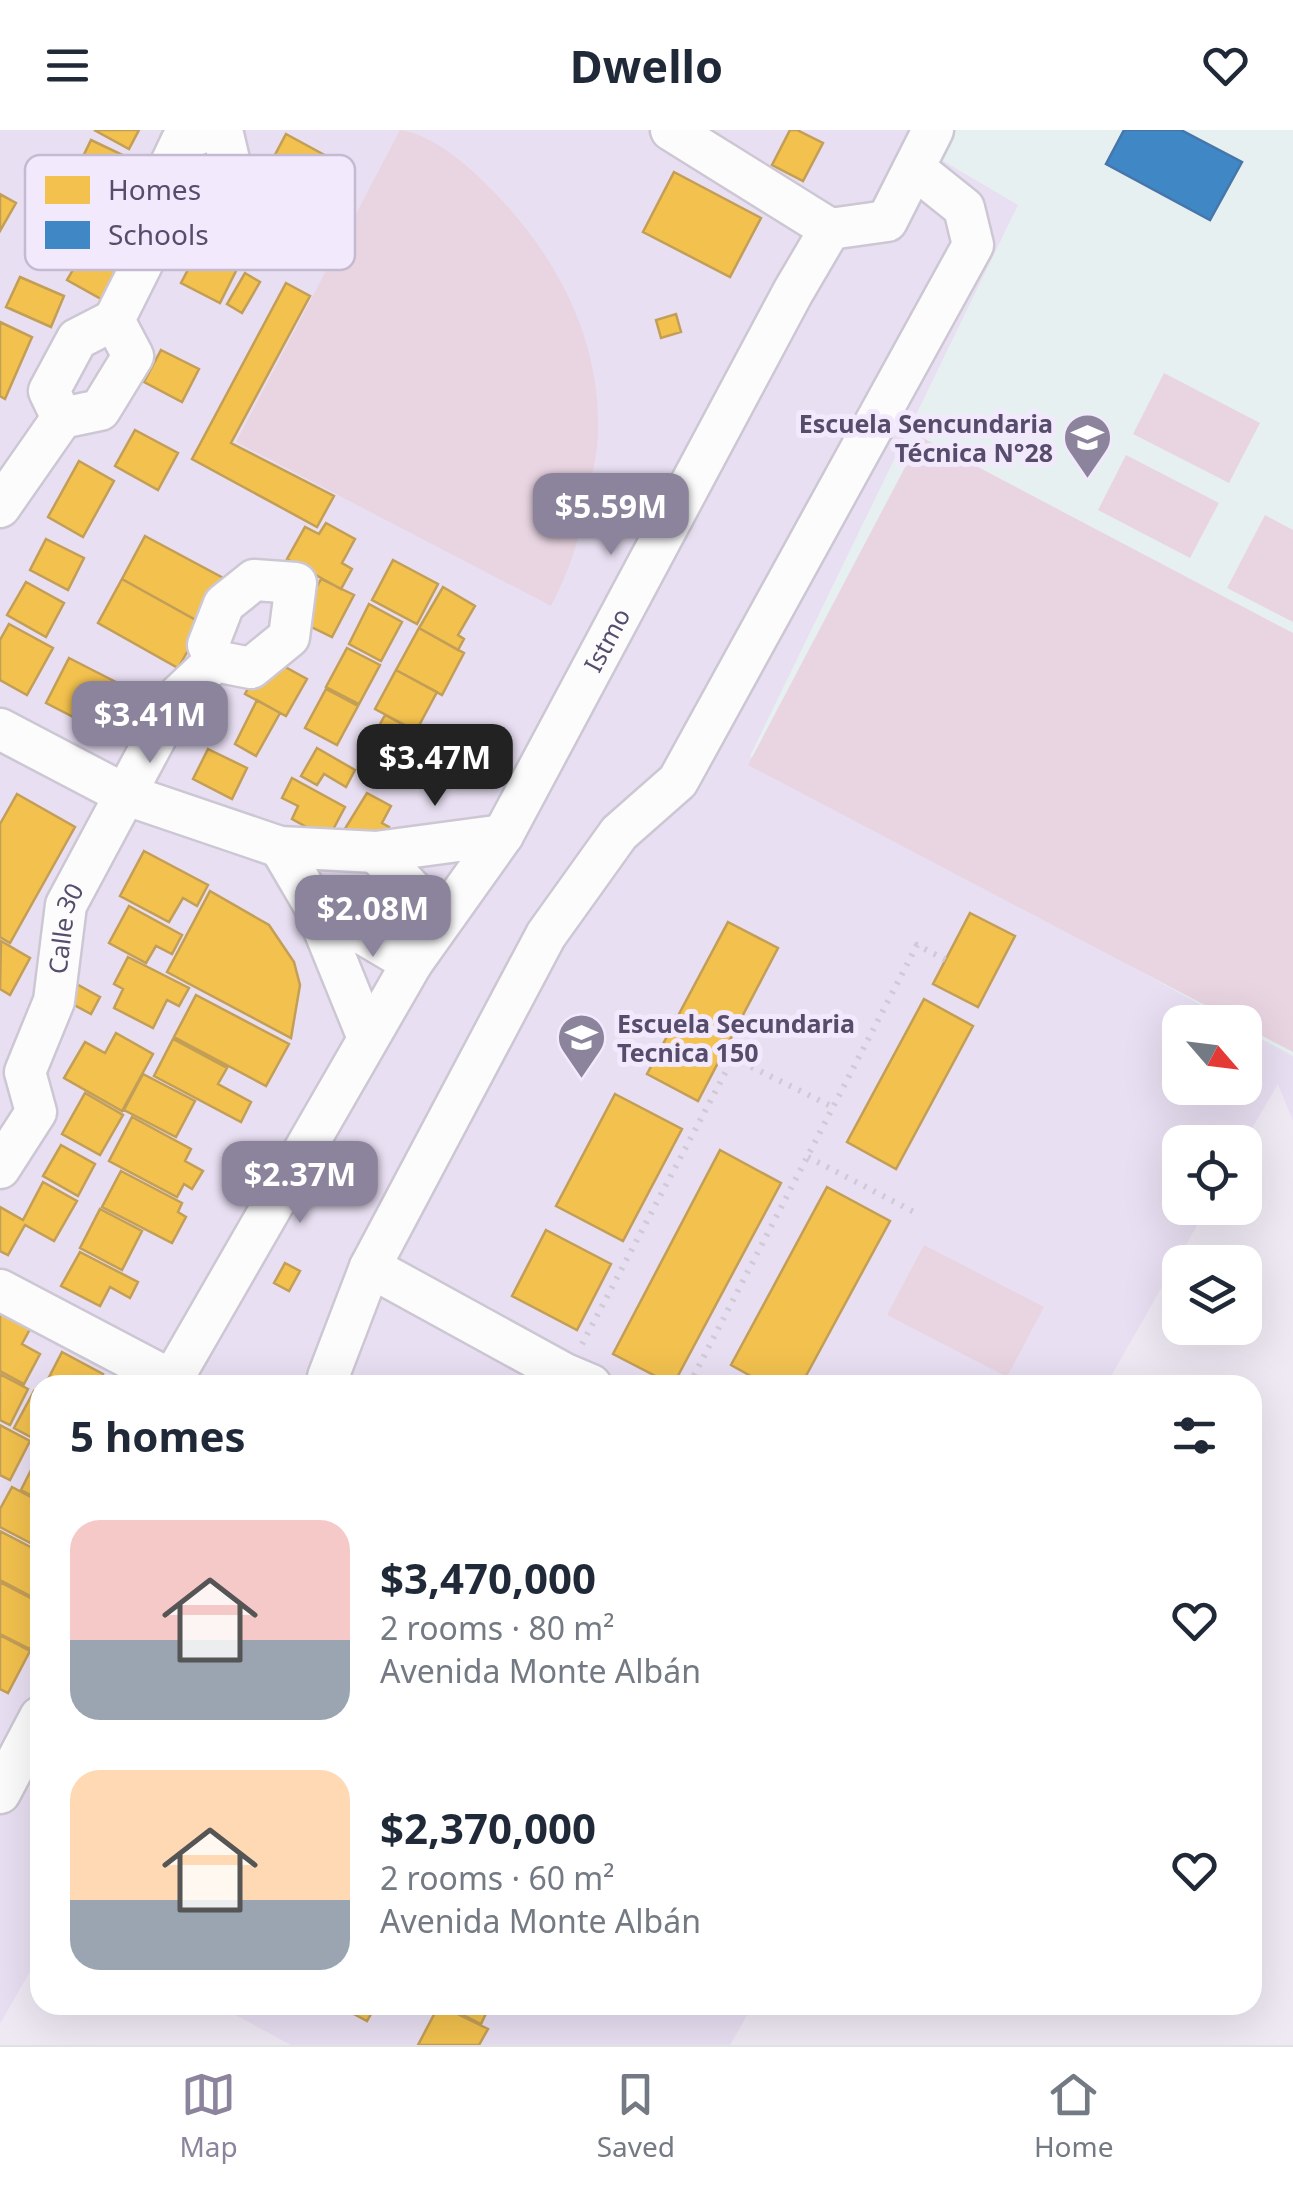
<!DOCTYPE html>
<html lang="en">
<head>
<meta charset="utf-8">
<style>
  :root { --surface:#fff; --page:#f2f2f3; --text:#1f2937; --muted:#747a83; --line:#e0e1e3; --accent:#8c849c }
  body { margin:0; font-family:"Noto Sans",sans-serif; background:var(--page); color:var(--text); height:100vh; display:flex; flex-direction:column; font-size:38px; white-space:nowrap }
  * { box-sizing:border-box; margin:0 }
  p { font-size:32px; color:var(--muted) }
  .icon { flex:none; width:55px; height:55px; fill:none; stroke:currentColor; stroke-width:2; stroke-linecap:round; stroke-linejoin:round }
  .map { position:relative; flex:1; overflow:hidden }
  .side { position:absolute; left:30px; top:1245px; width:1232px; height:640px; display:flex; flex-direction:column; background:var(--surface); border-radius:30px; box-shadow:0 10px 40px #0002 }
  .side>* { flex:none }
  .needle { width:65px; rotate:118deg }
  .fabs { position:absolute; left:1162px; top:875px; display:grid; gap:20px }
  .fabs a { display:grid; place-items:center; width:100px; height:100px; border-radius:20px; background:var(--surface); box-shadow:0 10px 40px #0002; font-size:50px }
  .price { position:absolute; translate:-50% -85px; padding:0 22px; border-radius:20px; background:var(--accent); color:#fff; font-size:32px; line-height:65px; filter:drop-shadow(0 2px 5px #0008) }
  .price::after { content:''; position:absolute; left:50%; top:60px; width:30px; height:22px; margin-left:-15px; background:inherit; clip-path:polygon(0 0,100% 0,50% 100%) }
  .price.on { background:#222; color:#fff }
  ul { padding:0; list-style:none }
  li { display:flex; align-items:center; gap:30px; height:250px; padding:0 40px }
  li span { display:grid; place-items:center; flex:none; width:280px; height:200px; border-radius:30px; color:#555 }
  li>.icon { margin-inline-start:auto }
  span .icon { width:120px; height:120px; fill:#fffc; stroke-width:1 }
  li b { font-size:42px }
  h2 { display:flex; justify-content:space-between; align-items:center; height:120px; padding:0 40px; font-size:42px }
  header { display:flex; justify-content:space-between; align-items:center; height:130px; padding:0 40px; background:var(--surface); font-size:45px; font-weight:700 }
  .tabs { display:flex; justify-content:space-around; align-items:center; height:140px; border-top:2px solid var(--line); background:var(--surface); font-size:28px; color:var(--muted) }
  .tabs a { display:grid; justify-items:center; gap:5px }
  .tabs .on { color:var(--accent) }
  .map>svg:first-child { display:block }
  .residential { fill:#e8dff2; fill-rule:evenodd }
  .education { fill:#e7f0f0 }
  .pitch { fill:#e9d5e2 }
  .homes { fill:#f2c14e; stroke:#c39e57; stroke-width:2.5 }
  .schools { fill:#3f88c5; stroke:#4676ab; stroke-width:2.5 }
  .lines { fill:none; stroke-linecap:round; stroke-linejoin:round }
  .minor-casing { stroke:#ccc7d3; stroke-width:45 }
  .path { stroke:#cfcad5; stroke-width:6; stroke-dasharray:2.5 8; stroke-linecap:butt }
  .minor { stroke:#fdfcfd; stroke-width:40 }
  .labels { text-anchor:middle; stroke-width:10; stroke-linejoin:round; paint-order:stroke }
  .poi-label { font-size:25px; font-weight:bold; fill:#564d6d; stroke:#f3e9fc; text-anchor:end }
  .street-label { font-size:25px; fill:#564d6d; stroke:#f3e9fc }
  .key { fill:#f3e9fc; stroke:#c4bad1; stroke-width:2.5 }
  .key-label { font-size:28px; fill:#564d6d }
</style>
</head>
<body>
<header><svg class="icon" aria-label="menu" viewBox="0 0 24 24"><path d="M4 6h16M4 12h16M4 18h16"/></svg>Dwello<svg class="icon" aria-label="heart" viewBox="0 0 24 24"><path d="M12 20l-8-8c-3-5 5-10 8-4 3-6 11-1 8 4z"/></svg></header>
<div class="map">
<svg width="1293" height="1915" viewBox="0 0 1293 1915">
  <rect width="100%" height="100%" fill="#efe9f4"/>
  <path class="residential" d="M0 0H1293V991L1278 954 1244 1012H1180V1078H1207L1106 1255H40V1824L0 1894ZM1180 892H1245V958H1180Z
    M217 1875H753L730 1915H291Z"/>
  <path class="education" d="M949 0H1293V926L1245 900V892H1232L750 626 1018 75 935 26Z"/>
  <path class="pitch" d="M400 0C435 5 471 38 494 62 557 127 600 208 598 300 598 322 592 346 587 368 580 407 570 440 551 476L236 312Z
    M1164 243 1260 293 1229 353 1133 304Z
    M921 307 1293 503V922L1245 897V892H1237L748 635Z
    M1126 325 1219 373 1190 428 1098 380Z
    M1265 385 1293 400V492L1227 458Z
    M924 1115 1044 1177 1007 1247 887 1185Z"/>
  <path class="homes" d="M94 0H139L129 19Z
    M790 0H797L823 13 803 51 772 35Z
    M286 4 330 28 287 109 243 85Z
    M91 10 127 27 112 58 76 41Z
    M674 42 761 88 730 147 643 102Z
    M0 64 16 73 0 101Z
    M203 111 241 131 220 173 181 153Z
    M89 112 131 136 110 174 67 150Z
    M245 143 260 152 242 183 227 174Z
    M20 147 64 166 51 197 6 177Z
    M286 153 310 166 231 313 334 366 317 397 192 329Z
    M676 184 681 202 661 208 656 190Z
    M0 192 32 207 5 269 0 266Z
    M161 220 199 239 182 272 144 252Z
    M135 300 178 323 158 360 115 336Z
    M79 331 114 351 83 407 48 387Z
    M326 393 355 409 342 433 352 439 341 459 287 429 305 397 319 404Z
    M145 406 227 450 203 494 122 449Z
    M46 409 84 428 68 460 30 440Z
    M393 430 438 454 417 494 372 470Z
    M122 449 203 494 178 538 98 493Z
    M321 449 354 465 332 507 299 491Z
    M26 452 64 473 46 507 7 485Z
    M443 457 475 476 458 505 464 509 458 520 419 498Z
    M369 474 402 492 381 531 349 514Z
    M9 494 53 518 27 565 0 550V510Z
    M419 498 464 523 442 565 396 540Z
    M347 518 380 535 359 574 326 557Z
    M69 528 155 572 132 617 46 573Z
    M278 533 307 549 286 586 245 564 256 544 268 551Z
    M396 540 437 562 416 601 375 579Z
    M326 559 358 576 337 615 305 598Z
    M257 570 280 583 256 626 235 614Z
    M385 585 413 600 407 610 423 620 411 642 394 632 386 646 360 631Z
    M317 618 355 640 346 657 324 644 317 655 301 646Z
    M208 619 247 638 232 669 193 649Z
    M292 648 345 677 328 709 292 689 298 676 282 668Z
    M367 663 391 676 382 693 389 697 382 712 338 710Z
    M17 664 75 697 10 813 0 807V694Z
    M144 721 208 755 197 776 183 768 169 792 120 766Z
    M210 761 269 795 294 832 300 855 291 908 167 842Z
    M129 776 182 805 172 824 156 816 146 833 109 813Z
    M970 783 1015 806 978 877 933 854Z
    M728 792 778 818 698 971 647 944Z
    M1 811 30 828 10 865 0 859Z
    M128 827 189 858 179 876 167 870 153 898 114 878 123 859 114 854Z
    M73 852 100 867 91 884 63 869Z
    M196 865 289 914 266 956 174 907Z
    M924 869 973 896 896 1039 847 1012Z
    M116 903 153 924 122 981 64 948 85 912 105 923Z
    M173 909 227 938 218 954 251 972 241 992 154 946Z
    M143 944 195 971 176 1007 124 980Z
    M85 963 123 985 100 1025 62 1004Z
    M615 964 682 999 623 1111 556 1076Z
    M132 987 191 1019 185 1031 203 1041 192 1059 184 1054 177 1067 109 1031Z
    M61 1015 95 1034 78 1066 43 1046Z
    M720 1020 781 1053 673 1255 613 1224Z
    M121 1041 182 1073 178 1082 186 1087 172 1113 102 1077Z
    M43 1052 77 1071 54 1111 25 1095 8 1125 0 1121V1077L23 1090Z
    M827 1057 890 1091 801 1255H767L731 1235Z
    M100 1079 142 1101 122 1140 80 1118Z
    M546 1100 611 1134 577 1200 512 1166Z
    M80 1122 138 1152 130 1168 110 1157 100 1176 61 1156Z
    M285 1133 300 1141 289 1161 274 1153Z
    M0 1183 30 1199 22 1214 40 1224 24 1254 0 1241Z
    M62 1222 103 1244 97 1255H45Z
    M0 1244 28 1259 10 1295 0 1290Z
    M34 1261 40 1264V1312L14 1298Z
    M0 1295 30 1311 10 1350 0 1345Z
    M40 1322V1370L21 1360Z
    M12 1357 40 1372V1418L0 1397V1379Z
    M0 1401 40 1422V1471L0 1450Z
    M0 1452 40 1473V1501L30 1519 0 1504Z
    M0 1505 30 1521 8 1563 0 1559Z
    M337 1875H376L367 1891Z
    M439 1875 488 1899 479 1915H418Z
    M444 1875H490L481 1894Z"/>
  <path class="schools" d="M1124 0H1181L1242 32 1210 90 1106 34Z"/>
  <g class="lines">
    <defs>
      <g id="minor">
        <path d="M671 0 830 99"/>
        <path d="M830 99 887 91 933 0"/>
        <path d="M159 100 156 65 181 12 207 0"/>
        <path d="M62 288 49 261 77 209 114 190"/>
        <path d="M0 377 62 288 100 280 133 226 114 190 159 100 198 87 230 34 222 0"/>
        <path d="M0 599 124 664 280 717 376 722 503 705"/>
        <path d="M280 717 314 775 368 908"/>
        <path d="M376 722 440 790"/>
        <path d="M314 775 412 833"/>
        <path id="s1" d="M0 1038 36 982 25 942 54 871 66 775 178 566 215 531 251 538 289 507 296 453 254 450 224 474 208 515 215 531"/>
        <path d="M370 1137 565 1244 591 1255"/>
        <path d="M0 1160 171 1250"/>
        <path id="s2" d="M169 1255 412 833 503 705 793 162 830 99"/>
        <path d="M328 1255V1247L370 1137 546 805 619 703 678 651 973 115 964 78 914 38"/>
        <path d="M0 1663 40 1587"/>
      </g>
    </defs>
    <use href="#minor" class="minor-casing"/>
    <path class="path" d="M723 923 833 977
      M808 1027 918 1084
      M582 1214 733 928
      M689 1255 917 815 946 830"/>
    <use href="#minor" class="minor"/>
  </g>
  <defs>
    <symbol id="school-pin" viewBox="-11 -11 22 30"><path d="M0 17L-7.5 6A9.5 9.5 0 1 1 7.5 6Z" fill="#8c849c" stroke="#f3e9fc"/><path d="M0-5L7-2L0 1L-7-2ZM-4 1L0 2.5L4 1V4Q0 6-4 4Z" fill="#fff"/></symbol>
  </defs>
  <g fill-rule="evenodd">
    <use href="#school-pin" x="1060" y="280" width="55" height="75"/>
    <use href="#school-pin" x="554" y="880" width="55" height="75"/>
  </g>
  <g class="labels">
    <g class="poi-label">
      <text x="1053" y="303">Escuela Sencundaria<tspan x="1053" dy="29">Técnica N°28</tspan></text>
      <text x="617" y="903" text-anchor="start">Escuela Secundaria<tspan x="617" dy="29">Tecnica 150</tspan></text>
    </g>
    <g class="street-label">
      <text dy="9" stroke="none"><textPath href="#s2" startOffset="865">Istmo</textPath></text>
      <text dy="9" stroke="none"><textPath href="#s1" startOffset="258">Calle 30</textPath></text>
    </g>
  </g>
  <rect x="25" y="25" width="330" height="115" rx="15" class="key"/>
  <rect x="45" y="46" width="45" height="28" fill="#f2c14e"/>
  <rect x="45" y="91" width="45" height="28" fill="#3f88c5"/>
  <g class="key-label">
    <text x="108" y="70">Homes</text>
    <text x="108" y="115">Schools</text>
  </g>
</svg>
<div class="fabs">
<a><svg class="needle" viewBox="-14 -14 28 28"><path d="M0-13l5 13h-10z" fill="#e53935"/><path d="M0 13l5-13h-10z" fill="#747a83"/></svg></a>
<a><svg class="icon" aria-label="locate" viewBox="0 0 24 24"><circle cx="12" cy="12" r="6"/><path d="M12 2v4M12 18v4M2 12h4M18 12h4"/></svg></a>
<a><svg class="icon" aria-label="layers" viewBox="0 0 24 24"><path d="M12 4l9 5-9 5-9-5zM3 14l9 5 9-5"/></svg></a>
</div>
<b class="price" style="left:611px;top:428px">$5.59M</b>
<b class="price" style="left:150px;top:636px">$3.41M</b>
<b class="price on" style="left:435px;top:679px">$3.47M</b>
<b class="price" style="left:373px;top:830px">$2.08M</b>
<b class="price" style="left:300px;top:1096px">$2.37M</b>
<section class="side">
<h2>5 homes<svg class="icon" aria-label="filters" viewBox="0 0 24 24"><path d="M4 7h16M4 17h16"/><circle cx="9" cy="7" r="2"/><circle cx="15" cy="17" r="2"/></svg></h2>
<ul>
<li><span style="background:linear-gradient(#f6c9c9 60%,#9aa5b1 0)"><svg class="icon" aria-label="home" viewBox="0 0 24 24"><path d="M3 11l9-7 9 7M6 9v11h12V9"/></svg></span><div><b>$3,470,000</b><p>2 rooms · 80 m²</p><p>Avenida Monte Albán</p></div><svg class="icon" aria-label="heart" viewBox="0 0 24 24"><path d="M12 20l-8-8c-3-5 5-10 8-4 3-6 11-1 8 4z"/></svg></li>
<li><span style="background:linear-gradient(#ffd9b3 65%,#9aa5b1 0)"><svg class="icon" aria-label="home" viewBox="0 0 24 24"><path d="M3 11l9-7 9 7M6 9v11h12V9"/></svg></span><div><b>$2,370,000</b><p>2 rooms · 60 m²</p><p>Avenida Monte Albán</p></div><svg class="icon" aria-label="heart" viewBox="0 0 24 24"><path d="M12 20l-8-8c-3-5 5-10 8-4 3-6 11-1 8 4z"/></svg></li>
</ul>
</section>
</div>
<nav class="tabs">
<a class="on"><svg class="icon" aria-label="map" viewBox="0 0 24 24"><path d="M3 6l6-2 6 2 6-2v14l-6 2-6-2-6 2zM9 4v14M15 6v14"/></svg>Map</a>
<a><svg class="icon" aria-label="saved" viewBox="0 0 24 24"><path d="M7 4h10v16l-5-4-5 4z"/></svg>Saved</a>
<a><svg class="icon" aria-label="home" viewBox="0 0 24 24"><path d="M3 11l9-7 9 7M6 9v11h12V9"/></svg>Home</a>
</nav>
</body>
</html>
